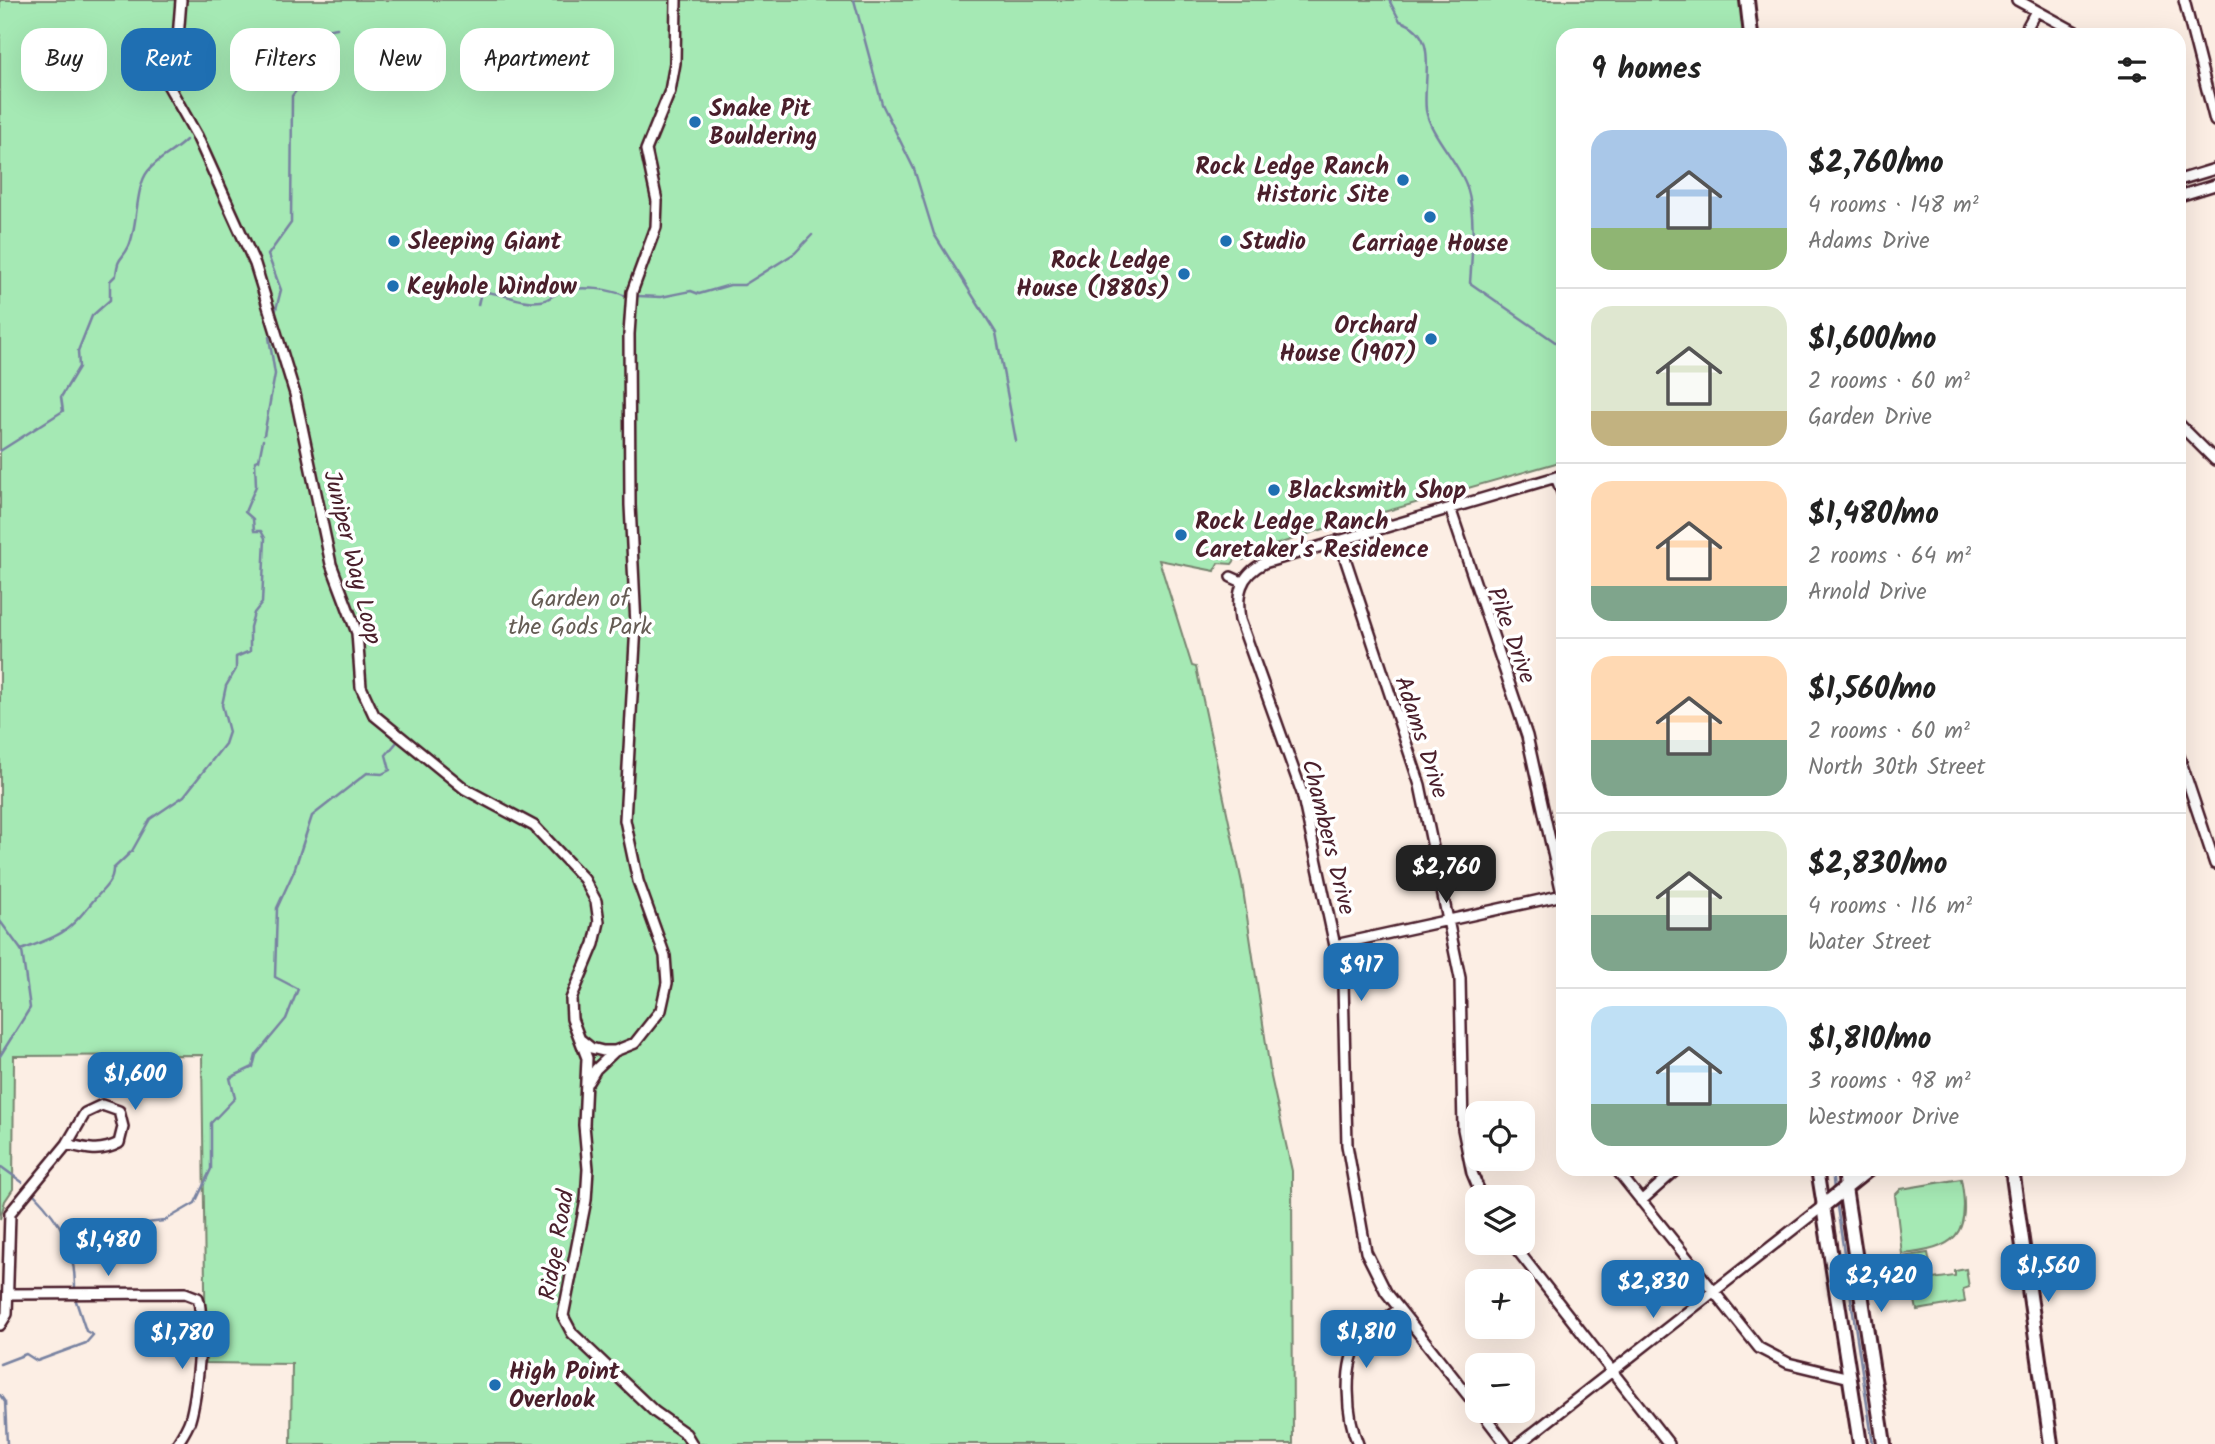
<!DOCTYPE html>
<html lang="en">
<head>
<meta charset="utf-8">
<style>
  :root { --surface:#fff; --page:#f6f6f6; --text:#222; --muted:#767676; --line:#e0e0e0; --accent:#1f6fb2 }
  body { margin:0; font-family:Kalam,sans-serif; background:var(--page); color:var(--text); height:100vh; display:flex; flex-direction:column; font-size:26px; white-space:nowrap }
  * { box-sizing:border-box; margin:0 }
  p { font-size:23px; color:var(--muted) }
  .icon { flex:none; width:38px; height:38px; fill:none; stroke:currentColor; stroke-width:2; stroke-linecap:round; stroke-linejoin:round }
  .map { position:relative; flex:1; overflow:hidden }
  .panel { position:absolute; left:1556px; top:28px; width:630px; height:1148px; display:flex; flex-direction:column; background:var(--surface); border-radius:21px; box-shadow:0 7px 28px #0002 }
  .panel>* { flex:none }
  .banner { position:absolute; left:21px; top:28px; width:665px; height:63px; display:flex; gap:14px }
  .fabs { position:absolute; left:1465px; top:1101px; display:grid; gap:14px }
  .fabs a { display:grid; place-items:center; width:70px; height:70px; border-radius:14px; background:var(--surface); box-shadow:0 7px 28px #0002; font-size:35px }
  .price { position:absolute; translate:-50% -60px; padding:0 16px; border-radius:14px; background:var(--accent); color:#fff; font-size:23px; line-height:46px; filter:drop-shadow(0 2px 4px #0008) }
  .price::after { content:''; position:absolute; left:50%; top:42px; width:21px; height:16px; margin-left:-10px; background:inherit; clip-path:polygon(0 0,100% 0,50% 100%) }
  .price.on { background:#222; color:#fff }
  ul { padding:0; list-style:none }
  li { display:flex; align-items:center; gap:21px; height:175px; padding:0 35px }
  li+li { border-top:2px solid var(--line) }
  li span { display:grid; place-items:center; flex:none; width:196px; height:140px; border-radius:21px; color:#555 }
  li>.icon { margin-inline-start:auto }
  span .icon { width:84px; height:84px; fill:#fffc; stroke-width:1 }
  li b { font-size:30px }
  h2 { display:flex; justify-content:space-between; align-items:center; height:84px; padding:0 35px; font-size:30px }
  .tag { padding:0 24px; border-radius:21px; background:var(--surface); box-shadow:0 7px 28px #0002; font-size:24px; line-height:63px }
  .tag.on { background:var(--accent); color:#fff }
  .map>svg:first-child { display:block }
  .green { fill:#a5e9b4; stroke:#788470; stroke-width:2 }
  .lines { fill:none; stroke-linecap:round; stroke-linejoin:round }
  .stream { stroke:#7882a1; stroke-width:2.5 }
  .minor-casing { stroke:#4a1f2b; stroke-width:14 }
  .tertiary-casing { stroke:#4a1f2b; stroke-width:16 }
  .secondary-casing { stroke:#4a1f2b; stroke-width:18 }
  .minor { stroke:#fff; stroke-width:9 }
  .tertiary { stroke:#fff; stroke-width:10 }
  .secondary { stroke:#fff; stroke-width:12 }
  .poi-dot { fill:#1f6fb2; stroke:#fff; stroke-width:2.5 }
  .labels { text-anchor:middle; stroke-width:7; stroke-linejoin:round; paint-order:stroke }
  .poi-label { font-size:24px; font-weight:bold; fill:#4a1f2b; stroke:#fff; text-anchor:start }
  .street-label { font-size:24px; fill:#4a1f2b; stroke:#fff }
  .park-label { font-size:24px; fill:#655c54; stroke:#fff }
</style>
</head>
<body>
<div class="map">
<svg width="2215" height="1444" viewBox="0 0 2215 1444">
  <rect width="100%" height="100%" fill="#fceee4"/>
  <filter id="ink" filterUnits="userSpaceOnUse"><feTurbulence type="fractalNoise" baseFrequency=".0143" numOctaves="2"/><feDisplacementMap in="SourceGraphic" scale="14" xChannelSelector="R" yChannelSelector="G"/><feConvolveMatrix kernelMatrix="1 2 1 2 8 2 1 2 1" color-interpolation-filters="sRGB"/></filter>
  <g filter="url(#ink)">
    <path class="green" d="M0 0H1741L1745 35H1563V461L1317 531 1257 551 1243 560 1238 556 1232 564 1218 563 1215 571 1159 560 1192 666 1196 667 1242 883 1271 1077 1292 1171 1293 1444H291L292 1364 206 1363 202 1055 14 1056 13 1189 5 1201 0 1219Z
      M1961 1179C1972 1236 1954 1249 1902 1254L1895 1195 1901 1189Z
      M1928 1253 1933 1279 1955 1276V1271L1966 1269 1969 1287 1963 1289 1965 1302 1917 1310 1914 1296 1928 1293 1926 1281 1906 1284 1902 1257Z"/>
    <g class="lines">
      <path class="stream" d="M854 0 882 104 914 169 934 234 996 333 1016 441
        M1389 0 1400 21C1441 34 1422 78 1426 110 1430 135 1459 162 1467 187 1476 216 1472 253 1470 283L1561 346 1563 351
        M637 296 661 297 691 291 699 294 730 285H744L795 253 812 235
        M478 305 481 292C502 291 518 304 541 301 550 300 557 291 565 290 584 286 610 289 626 296
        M275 313 281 290 268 255 291 223 292 96 305 79 300 43 307 33 337 28
        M264 435 275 374 269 337
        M0 451 63 411 61 397 79 367 78 351 92 316 110 300V281L116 275C118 255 122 261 129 246 138 226 135 187 148 171 159 157 173 153 186 140
        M0 921 22 951 30 1008 0 1056
        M21 950C61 935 67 934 93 901 101 891 113 883 113 869L132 851 150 819 184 796 225 744 229 732 222 705 226 686 236 669V657L250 651V627L254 613 262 603 265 538 261 531H254L253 519 245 512 256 486 255 461 259 460 263 440
        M0 1166 22 1182
        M1832 1169 1834 1190
        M34 1194C62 1223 74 1245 75 1286
        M1836 1200 1873 1444
        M73 1254 91 1247 102 1228 164 1221 195 1203 211 1169V1123L235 1098 230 1078 253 1067 256 1055 286 1019 298 989 275 977 277 908 294 871 312 816 367 773 382 774 390 770 386 755 397 742
        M0 1364 26 1354 37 1361 86 1343 93 1335 86 1331 76 1301
        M0 1395 5 1402 7 1444"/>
      <defs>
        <path id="minor" d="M181 0 178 38 168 67 167 83 197 136 255 264 295 394 331 564 357 633 361 687 374 715 465 789 534 826 584 879 596 901 599 922 594 944 571 999 572 1019 587 1058 584 1125 588 1169 586 1200 563 1316 572 1333 655 1412 686 1434 692 1444
          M2017 0 2081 35
          M2184 0 2215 121
          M2023 35 2036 11
          M2179 180 2215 169
          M2179 196 2215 185
          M2179 424 2215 460
          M1556 477 1563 495
          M1450 508 1527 736 1563 898
          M1339 540 1420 785 1460 978 1463 1129 1472 1173 1482 1197
          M1231 577 1242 582
          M2179 756 2215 864
          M1335 945 1563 895
          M581 1040 591 1048 603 1051H615L635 1043 661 1010 667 983 665 956 638 881 625 820 636 625 630 505 629 334 632 292 656 227 657 201 646 150 670 91 675 63 676 0
          M588 1082 596 1069 615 1051
          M1616 1169 1759 1348 1788 1363 1850 1378
          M1641 1201 1677 1169
          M1511 1242 1669 1444
          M8 1294 185 1293 198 1298C205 1319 197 1397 190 1420 187 1429 182 1436 177 1444
          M0 1325 7 1314 10 1213 67 1144 85 1113 102 1105 119 1111 123 1127 119 1143C100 1153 86 1149 67 1144
          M1477 1407 1386 1292 1366 1252 1347 1145 1343 983 1302 793 1240 620C1236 594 1240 575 1264 563L1563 475
          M1480 1410 1506 1444
          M1358 1444C1347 1419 1342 1363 1360 1341 1370 1328 1386 1319 1399 1309
          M1519 1444 1823 1206"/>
        <path id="tertiary" d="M1817 1169 1823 1206
          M1843 1169 1845 1188"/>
        <path id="secondary" d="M1747 0 1751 35
          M2012 1169 2051 1444
          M1845 1188 1884 1444
          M1860 1444 1823 1206 1869 1169"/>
      </defs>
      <use href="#minor" class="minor-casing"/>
      <use href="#tertiary" class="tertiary-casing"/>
      <use href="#secondary" class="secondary-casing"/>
      <use href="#minor" class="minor"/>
      <use href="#tertiary" class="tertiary"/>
      <use href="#secondary" class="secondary"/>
    </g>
  </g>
  <g class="poi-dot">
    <circle cx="695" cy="122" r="7"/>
    <circle cx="1403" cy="180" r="7"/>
    <circle cx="1430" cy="217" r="7"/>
    <circle cx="394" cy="241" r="7"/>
    <circle cx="1226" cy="241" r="7"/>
    <circle cx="1184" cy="274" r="7"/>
    <circle cx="393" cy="286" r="7"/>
    <circle cx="1431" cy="339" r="7"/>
    <circle cx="1274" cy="490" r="7"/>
    <circle cx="1181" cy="535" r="7"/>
    <circle cx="495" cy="1385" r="7"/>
  </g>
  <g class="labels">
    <g class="poi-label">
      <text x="709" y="116">Snake Pit<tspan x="709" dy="28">Bouldering</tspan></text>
      <text x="1389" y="174" text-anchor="end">Rock Ledge Ranch<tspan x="1389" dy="28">Historic Site</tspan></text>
      <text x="408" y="249">Sleeping Giant</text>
      <text x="1240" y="249">Studio</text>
      <text x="1430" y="251" text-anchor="middle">Carriage House</text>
      <text x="1170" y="268" text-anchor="end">Rock Ledge<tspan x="1170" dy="28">House (1880s)</tspan></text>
      <text x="407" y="294">Keyhole Window</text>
      <text x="1417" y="333" text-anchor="end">Orchard<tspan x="1417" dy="28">House (1907)</tspan></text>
      <text x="1288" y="498">Blacksmith Shop</text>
      <text x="1195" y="529">Rock Ledge Ranch<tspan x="1195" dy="28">Caretaker's Residence</tspan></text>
      <text x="509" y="1379">High Point<tspan x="509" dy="28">Overlook</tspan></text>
    </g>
    <g class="street-label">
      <text transform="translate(353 557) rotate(76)" y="8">Juniper Way Loop</text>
      <text transform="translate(1512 635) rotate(70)" y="8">Pike Drive</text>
      <text transform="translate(1422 737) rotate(72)" y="8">Adams Drive</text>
      <text transform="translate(1329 837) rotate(76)" y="8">Chambers Drive</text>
      <text transform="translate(556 1245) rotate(-80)" y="8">Ridge Road</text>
    </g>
    <g class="park-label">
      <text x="580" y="606">Garden of<tspan x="580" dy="28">the Gods Park</tspan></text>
    </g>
  </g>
</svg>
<div class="fabs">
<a><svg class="icon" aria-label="locate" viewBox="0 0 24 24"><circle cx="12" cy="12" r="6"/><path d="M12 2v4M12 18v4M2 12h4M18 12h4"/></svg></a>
<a><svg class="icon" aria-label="layers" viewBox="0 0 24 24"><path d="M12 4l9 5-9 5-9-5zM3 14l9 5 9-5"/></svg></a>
<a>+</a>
<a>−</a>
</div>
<b class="price on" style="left:1446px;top:905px">$2,760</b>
<b class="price" style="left:1361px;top:1003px">$917</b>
<b class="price" style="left:135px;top:1112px">$1,600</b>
<b class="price" style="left:108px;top:1278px">$1,480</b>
<b class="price" style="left:2048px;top:1304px">$1,560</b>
<b class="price" style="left:1881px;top:1314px">$2,420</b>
<b class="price" style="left:1653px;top:1320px">$2,830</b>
<b class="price" style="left:1366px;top:1370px">$1,810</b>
<b class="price" style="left:182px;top:1371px">$1,780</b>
<div class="banner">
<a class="tag">Buy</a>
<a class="tag on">Rent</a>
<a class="tag">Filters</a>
<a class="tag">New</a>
<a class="tag">Apartment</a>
</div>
<section class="panel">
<h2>9 homes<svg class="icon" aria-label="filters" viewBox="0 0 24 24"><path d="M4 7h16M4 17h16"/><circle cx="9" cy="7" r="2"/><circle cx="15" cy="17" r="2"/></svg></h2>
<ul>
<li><span style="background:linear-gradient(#a9c7e8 70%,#8fb573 0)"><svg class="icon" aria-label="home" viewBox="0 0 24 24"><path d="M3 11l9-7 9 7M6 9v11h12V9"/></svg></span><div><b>$2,760/mo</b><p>4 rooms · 148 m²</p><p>Adams Drive</p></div></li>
<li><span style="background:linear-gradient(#dfe7d0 75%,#c2b280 0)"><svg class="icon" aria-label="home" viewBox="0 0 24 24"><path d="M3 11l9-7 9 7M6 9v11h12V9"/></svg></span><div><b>$1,600/mo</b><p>2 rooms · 60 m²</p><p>Garden Drive</p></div></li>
<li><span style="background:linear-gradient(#ffd9b3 75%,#7fa58c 0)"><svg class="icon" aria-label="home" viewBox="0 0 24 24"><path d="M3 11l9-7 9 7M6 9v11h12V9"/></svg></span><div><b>$1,480/mo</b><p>2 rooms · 64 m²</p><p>Arnold Drive</p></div></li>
<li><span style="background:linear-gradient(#ffd9b3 60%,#7fa58c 0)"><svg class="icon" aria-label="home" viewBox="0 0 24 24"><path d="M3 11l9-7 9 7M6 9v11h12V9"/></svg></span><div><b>$1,560/mo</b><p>2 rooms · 60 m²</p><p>North 30th Street</p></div></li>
<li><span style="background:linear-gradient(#dfe7d0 60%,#7fa58c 0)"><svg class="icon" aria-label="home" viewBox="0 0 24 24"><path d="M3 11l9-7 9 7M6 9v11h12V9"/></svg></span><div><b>$2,830/mo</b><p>4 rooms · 116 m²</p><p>Water Street</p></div></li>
<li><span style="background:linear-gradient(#bfe0f5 70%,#7fa58c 0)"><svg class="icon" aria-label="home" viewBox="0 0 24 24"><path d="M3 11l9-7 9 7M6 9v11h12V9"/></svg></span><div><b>$1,810/mo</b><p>3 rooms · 98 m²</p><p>Westmoor Drive</p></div></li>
</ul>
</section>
</div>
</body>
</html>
